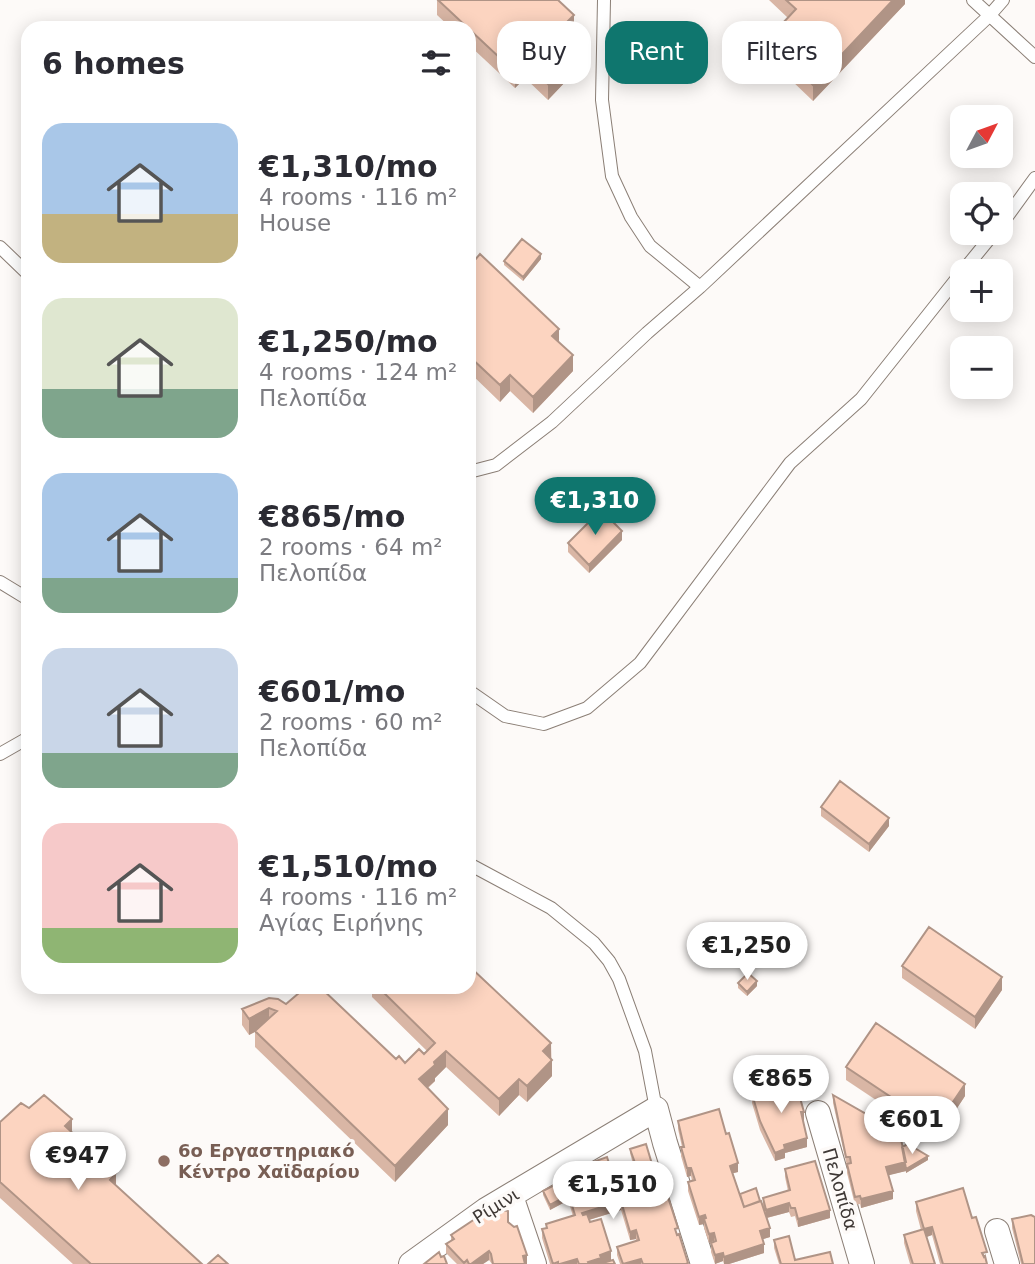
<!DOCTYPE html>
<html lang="en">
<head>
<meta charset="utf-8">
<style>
  :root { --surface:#fff; --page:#f7f7f7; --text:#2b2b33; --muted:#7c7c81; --accent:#0f766e }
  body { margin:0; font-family:"DejaVu Sans",sans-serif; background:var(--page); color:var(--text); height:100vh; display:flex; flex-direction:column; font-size:26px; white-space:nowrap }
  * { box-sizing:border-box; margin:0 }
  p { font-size:23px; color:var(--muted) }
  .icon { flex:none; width:38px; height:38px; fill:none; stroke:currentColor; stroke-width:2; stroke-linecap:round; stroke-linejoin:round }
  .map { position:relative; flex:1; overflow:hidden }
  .sheet { position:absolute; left:21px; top:21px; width:455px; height:973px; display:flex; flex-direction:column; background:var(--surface); border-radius:21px; box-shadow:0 4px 18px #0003 }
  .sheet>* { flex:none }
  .top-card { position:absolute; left:497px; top:21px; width:432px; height:63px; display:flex; gap:14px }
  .needle { width:46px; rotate:49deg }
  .controls { position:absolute; left:950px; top:105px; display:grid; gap:14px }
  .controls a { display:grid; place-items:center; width:63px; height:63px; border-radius:14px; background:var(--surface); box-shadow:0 4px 18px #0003; font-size:35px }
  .price { position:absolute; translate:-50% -60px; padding:0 16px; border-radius:24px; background:#fff; color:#222; font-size:23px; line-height:46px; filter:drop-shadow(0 2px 4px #0008) }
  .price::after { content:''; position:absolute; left:50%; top:42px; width:21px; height:16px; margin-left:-10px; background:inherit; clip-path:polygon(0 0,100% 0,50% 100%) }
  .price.on { background:var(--accent); color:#fff }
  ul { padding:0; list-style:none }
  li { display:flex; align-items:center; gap:21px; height:175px; padding:0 21px }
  li span { display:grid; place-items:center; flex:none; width:196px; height:140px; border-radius:21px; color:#555 }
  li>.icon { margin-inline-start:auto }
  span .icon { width:84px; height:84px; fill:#fffc; stroke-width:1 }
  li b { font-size:30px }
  h2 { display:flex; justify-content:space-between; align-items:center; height:84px; padding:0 21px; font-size:30px }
  .tag { padding:0 24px; border-radius:21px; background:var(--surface); box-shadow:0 4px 18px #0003; font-size:24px; line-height:63px }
  .tag.on { background:var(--accent); color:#fff }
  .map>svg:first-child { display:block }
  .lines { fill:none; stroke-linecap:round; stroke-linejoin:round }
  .lane-casing { stroke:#8b7f76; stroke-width:14 }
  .street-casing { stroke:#8b7f76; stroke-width:26 }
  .lane { stroke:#fff; stroke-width:12 }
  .street { stroke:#fff; stroke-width:24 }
  .wall { fill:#d9b6a5 }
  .shaded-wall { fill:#b09486 }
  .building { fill:#fcd4c0; stroke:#b09486; stroke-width:2 }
  .education-dot { fill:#8d6e63; stroke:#fdfaf8; stroke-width:2.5 }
  .labels { text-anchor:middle; stroke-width:7; stroke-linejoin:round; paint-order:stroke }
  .education-label { font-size:18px; font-weight:bold; fill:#785e54; stroke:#fdfaf8; text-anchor:start }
  .street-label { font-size:18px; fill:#3e3835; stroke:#fdfaf8 }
</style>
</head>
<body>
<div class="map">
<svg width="1035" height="1264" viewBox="0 0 1035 1264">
  <rect width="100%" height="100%" fill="#fdfaf8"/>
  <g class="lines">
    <defs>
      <path id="lane" d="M604 0 602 100 612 176 631 217 650 246 700 287
        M973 0 1035 57
        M1001 225 1035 178
        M0 247 28 274
        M963 271 994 233
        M469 472 496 465 552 422 647 333 700 287 989 16 1003 0
        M0 582 28 599
        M469 691 505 716 544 724 587 708 640 663 790 463 861 399 962 272
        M0 754 28 738
        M469 864 551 908 594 943 609 961 619 979 645 1051 656 1109"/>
      <path id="street" d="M818 1113 862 1264
        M511 1196 534 1264
        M997 1231 1007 1264
        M411 1264 486 1210 656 1109 665 1143 703 1264"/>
    </defs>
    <use href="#lane" class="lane-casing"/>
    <use href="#street" class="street-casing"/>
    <use href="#lane" class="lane"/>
    <use href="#street" class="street"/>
  </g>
  <path class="wall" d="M437 0H558L574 29 588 58 548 100 525 78 515 88 469 45V28H451L437 15Z
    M769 0H905V4L813 101 767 57V40L788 18Z
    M469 256 559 342 573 371 533 413 510 391 500 402 469 372Z
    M541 259 523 281 504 265V261Z
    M622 540 589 573 568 552V543Z
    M821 807 889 826 869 852 821 816Z
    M902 966 1002 990 975 1029 902 978Z
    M738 983 757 986 747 996 738 988Z
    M372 987H469L551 1043 552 1076 527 1102 519 1095 499 1116 446 1067 435 1078V1081L428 1088 448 1125 395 1182 255 1047V1032L249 1035 242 1025V1009L269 998 405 1063 424 1054 427 1051 372 997Z
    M846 1067 965 1096 936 1140 846 1080Z
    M752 1094 804 1120H803L807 1147 785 1153V1158L775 1161 760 1130 752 1103Z
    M833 1095 870 1131 928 1160 906 1173V1171L888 1175 893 1199 861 1208 860 1204 855 1205 847 1173V1166L833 1103Z
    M678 1121 738 1172 733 1173 740 1194 760 1201 763 1206V1198L788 1191 785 1177V1169L830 1218 798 1227 795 1216 791 1217 789 1212 767 1218 770 1237 763 1239 764 1253 729 1264H724L723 1261 715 1264 711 1252V1243L714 1241 709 1243 704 1228V1224L699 1225 688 1191V1182L692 1181 691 1176 687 1177 681 1156V1147H682L678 1129Z
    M0 1122 72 1133 116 1186 202 1264H73L0 1198Z
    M630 1149 655 1178 634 1184 630 1169V1165L633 1164 630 1153Z
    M562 1173 617 1188 634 1197 678 1235 688 1264H620L617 1255V1247L636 1241V1239L630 1240 621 1210 589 1220 611 1260 615 1264H550L542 1238V1229L546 1228V1224L573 1216 562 1181Z
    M543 1191 565 1202 550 1210 543 1195Z
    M916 1202 972 1218 987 1264H940L932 1235 926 1237 935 1264H910L904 1243V1235L921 1230 916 1211Z
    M1012 1219 1035 1264H1021L1012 1228Z
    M508 1222 527 1264H492L489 1260 483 1264H457L446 1253V1244L451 1241V1235Z
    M774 1240 795 1260 833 1264H779L774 1248Z"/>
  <path class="shaded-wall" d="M893 0H905V4L813 101V85Z
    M574 15V31L567 22Z
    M588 42V58L548 100V84Z
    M525 61V78L515 88V72Z
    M541 254V259L523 281V277Z
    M559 329V345L552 336Z
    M573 355V371L533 413V397Z
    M510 375V391L500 402V385Z
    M622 531V540L589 573V565Z
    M889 818V826L869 852V844Z
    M1002 977V990L975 1029V1017Z
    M757 981V986L747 996V992Z
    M269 1008V1024L249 1035V1019Z
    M551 1043V1059L543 1051Z
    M446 1051V1067L435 1078V1081L419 1095V1079L434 1062Z
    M552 1060V1076L527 1102V1086Z
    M519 1079V1095L499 1116V1099Z
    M965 1084V1096L936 1140V1127Z
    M448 1109V1125L395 1182V1166Z
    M801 1112H804V1120L801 1121Z
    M72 1119V1135L65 1126Z
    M807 1138V1147L785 1153V1158L775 1161V1153L784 1145Z
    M928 1156V1160L906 1173V1169Z
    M906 1162V1171L886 1176V1167Z
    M738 1163V1172L730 1174V1166Z
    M687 1168H691V1176L687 1177Z
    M116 1173V1189L110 1180Z
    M655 1174V1178L634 1184V1179Z
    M893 1191V1199L861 1208V1199Z
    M565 1197V1202L550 1210V1205Z
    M621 1201V1210L582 1222V1213Z
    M789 1203V1212L766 1218V1210Z
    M830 1210V1218L798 1227V1219Z
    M705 1215V1224L704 1219V1224L699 1225V1217Z
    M932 1227V1235L924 1238V1229Z
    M770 1228V1237L760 1240V1231Z
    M636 1230V1239L630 1240V1232Z
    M714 1233V1241L709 1243V1234Z
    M764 1244V1253L729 1264H724V1257Z
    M489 1251V1260L483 1264H471Z
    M611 1251V1260L601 1264H588V1262L600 1255Z
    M723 1253V1261L715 1264V1255Z
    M527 1255V1264H523V1256Z
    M577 1259V1264H560Z
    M641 1259V1264H624Z"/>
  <path class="building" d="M438 0H558L574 15 567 22 588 42 548 84 525 61 515 72Z
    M786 0H893L813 85 767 40 796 9Z
    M522 239 541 254 523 277 504 261Z
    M480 254 559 329 552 336 573 355 533 397 510 375 500 385 469 356V256L474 261Z
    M601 510 622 531 589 565 568 543Z
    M840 781 889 818 869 844 821 807Z
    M929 927 1002 977 975 1017 902 966Z
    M469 966 551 1043 543 1051 552 1060 527 1086 519 1079 499 1099 446 1051 434 1062 435 1065 419 1079 448 1109 395 1166 255 1031 277 1011 269 1008 249 1019 242 1009 269 998 278 999 286 1004 306 987H320L396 1059 399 1056 405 1063 419 1049 424 1054 435 1043 378 987H469Z
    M748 973 757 981 747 992 738 983Z
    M876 1023 965 1084 936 1127 846 1067Z
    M795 1080 804 1112H801L807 1138 784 1145 785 1149 775 1153 760 1121 752 1094Z
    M44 1095 72 1119 65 1126 116 1173 110 1180 202 1264H91L0 1182V1122L21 1103 29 1108Z
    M833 1095 866 1114 870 1131 888 1128 900 1135 906 1162 886 1167 893 1191 861 1199 860 1196 855 1197 847 1164 851 1163 850 1157H846Z
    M719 1109 726 1134 729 1133 738 1163 730 1166 744 1207 761 1201 770 1228 760 1231 764 1244 724 1257 723 1253 715 1255 711 1243 716 1241 714 1233 709 1234 704 1219 706 1218 705 1215 699 1217 688 1182 695 1180 691 1168H687L681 1147H684L678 1121Z
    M646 1144 655 1174 634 1179 630 1165 635 1163 630 1149Z
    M908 1144 928 1156 906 1169 902 1147Z
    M607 1157 617 1188 630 1184 634 1197 665 1188 678 1228 675 1229 677 1235 679 1234 688 1263 686 1264H643L641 1259 623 1264 617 1247 639 1240 636 1230 630 1232 621 1201 582 1213 583 1215 587 1214 590 1222 601 1219 611 1251 600 1255 601 1258 588 1262 589 1264H579L577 1259 560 1264H558V1262L553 1264 542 1229 547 1228 546 1224 575 1215 562 1173Z
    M815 1161 830 1210 798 1219 795 1208H791L789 1203 766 1210 763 1198 790 1190 785 1169Z
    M558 1183 565 1197 550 1205 543 1191Z
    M756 1188 760 1201 744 1207 740 1194Z
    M963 1188 972 1218 976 1217 987 1252 982 1253 984 1257 985 1256 987 1264H943L932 1227 924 1229 916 1202Z
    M493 1207 498 1211 502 1210 508 1211V1222L514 1227 517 1226 527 1255 523 1256 525 1264H493L491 1254 489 1251 471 1264H469L467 1260 464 1263 446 1244 454 1239 451 1235Z
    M1031 1215 1035 1217V1264H1023L1012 1219Z
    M924 1229 935 1264H913L904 1235Z
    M789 1236 795 1260 830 1252 833 1264H781L774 1240Z
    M439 1252 441 1257 444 1256 447 1264H424Z
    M218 1255 228 1264H208Z
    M613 1260 615 1264H599Z"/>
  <circle class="education-dot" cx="164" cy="1161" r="7"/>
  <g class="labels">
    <g class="education-label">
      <text x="178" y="1157">6ο Εργαστηριακό<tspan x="178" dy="21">Κέντρο Χαϊδαρίου</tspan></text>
    </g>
    <g class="street-label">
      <text transform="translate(840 1189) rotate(74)" y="6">Πελοπίδα</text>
      <text transform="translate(496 1206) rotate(-32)" y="6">Ρίμινι</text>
    </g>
  </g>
</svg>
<div class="controls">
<a><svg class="needle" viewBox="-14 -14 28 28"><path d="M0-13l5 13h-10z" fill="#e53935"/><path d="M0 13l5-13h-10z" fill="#7c7c81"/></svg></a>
<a><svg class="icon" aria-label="locate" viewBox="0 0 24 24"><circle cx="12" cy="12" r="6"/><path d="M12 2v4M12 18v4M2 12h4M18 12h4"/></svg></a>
<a>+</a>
<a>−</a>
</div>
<b class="price on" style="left:595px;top:537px">€1,310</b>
<b class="price" style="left:747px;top:982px">€1,250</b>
<b class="price" style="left:781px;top:1115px">€865</b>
<b class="price" style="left:912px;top:1156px">€601</b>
<b class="price" style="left:78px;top:1192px">€947</b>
<b class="price" style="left:613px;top:1221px">€1,510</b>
<div class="top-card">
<a class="tag">Buy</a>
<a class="tag on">Rent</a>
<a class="tag">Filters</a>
</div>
<section class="sheet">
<h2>6 homes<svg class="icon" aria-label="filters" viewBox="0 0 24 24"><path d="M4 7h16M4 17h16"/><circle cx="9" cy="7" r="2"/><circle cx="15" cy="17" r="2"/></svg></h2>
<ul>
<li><span style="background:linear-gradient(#a9c7e8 65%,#c2b280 0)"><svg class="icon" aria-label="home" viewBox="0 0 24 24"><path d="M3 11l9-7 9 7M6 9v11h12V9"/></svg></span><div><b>€1,310/mo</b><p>4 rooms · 116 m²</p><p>House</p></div></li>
<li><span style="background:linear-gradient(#dfe7d0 65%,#7fa58c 0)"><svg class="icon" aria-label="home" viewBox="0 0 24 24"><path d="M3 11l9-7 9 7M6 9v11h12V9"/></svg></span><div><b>€1,250/mo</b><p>4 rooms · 124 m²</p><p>Πελοπίδα</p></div></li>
<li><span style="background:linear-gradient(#a9c7e8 75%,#7fa58c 0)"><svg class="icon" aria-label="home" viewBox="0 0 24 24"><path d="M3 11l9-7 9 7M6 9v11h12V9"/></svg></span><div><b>€865/mo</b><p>2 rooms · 64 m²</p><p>Πελοπίδα</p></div></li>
<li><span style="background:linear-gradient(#c9d6e8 75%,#7fa58c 0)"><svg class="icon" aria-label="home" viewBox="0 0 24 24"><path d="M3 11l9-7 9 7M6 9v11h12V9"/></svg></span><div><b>€601/mo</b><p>2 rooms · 60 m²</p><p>Πελοπίδα</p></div></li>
<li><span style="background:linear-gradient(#f6c9c9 75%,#8fb573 0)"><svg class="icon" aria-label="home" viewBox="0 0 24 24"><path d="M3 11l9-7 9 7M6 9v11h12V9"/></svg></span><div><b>€1,510/mo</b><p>4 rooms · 116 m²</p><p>Αγίας Ειρήνης</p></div></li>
</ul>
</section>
</div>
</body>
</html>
